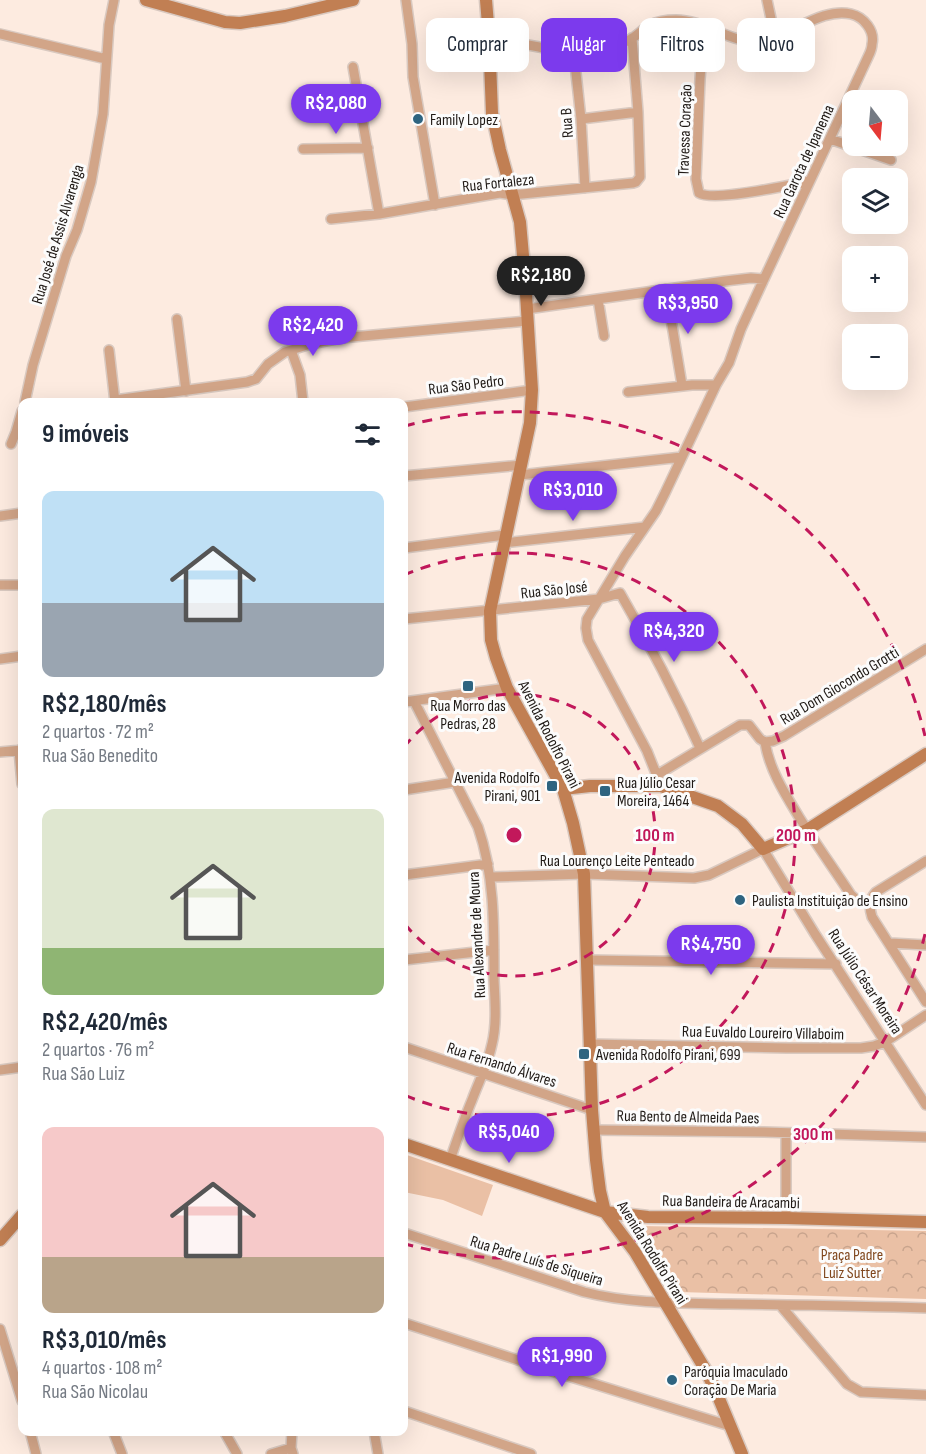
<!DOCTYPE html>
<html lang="pt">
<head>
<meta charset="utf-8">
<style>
  :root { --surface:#fff; --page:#f6f6f7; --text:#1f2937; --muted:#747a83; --accent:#7c3aed }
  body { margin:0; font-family:"Sofia Sans Condensed",sans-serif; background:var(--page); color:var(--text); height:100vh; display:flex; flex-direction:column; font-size:22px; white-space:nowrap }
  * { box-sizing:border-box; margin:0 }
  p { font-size:20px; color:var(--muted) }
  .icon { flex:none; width:33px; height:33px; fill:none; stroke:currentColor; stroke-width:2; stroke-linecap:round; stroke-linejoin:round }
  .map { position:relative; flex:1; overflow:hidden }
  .details { position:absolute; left:18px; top:398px; width:390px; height:1038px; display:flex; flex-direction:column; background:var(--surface); border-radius:12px; box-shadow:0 6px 24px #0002 }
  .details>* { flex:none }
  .hud { position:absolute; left:426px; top:18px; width:410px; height:54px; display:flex; gap:12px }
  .needle { width:39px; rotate:164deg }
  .controls { position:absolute; left:842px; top:90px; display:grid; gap:12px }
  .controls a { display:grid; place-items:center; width:66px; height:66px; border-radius:12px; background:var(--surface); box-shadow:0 6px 24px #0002; font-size:30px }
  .price { position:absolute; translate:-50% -51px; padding:0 14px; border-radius:21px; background:var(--accent); color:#fff; font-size:20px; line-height:39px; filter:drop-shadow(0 2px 3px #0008) }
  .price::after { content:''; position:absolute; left:50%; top:36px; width:18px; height:14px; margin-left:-9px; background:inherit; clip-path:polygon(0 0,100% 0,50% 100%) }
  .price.on { background:#222; color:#fff }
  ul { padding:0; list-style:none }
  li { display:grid; align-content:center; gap:12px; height:318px; padding:0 24px }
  li span { display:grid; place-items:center; height:186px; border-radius:12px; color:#555 }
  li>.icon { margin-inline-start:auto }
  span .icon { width:108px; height:108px; fill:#fffc; stroke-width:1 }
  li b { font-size:26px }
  h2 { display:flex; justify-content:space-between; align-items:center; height:72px; padding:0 24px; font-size:26px }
  .chip { padding:0 21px; border-radius:12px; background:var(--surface); box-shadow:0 6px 24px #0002; font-size:21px; line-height:54px }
  .chip.on { background:var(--accent); color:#fff }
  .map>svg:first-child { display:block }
  .grass { fill:#eac0a5 }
  .park { fill:url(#park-crowns) }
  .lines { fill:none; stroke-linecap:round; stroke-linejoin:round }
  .street-casing { stroke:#d9c9c0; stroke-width:12 }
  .secondary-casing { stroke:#d9c9c0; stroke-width:15 }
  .street { stroke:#d2a588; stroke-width:9 }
  .secondary { stroke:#c17f53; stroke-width:12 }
  .ring { fill:none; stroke:#c2185b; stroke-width:3; stroke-dasharray:10 8 }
  .poi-dot { fill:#2e6480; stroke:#fcfcfc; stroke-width:2 }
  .labels { text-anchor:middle; stroke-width:6; stroke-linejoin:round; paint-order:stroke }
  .poi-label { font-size:16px; fill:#1f1915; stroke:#fcfcfc; text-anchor:start }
  .street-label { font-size:16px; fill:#1f1915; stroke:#fcfcfc }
  .park-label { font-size:16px; fill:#80471d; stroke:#fcfcfc }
  .centre { fill:#c2185b; stroke:#fcfcfc; stroke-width:3 }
  .ring-label { font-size:18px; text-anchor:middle; font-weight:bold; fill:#c2185b; stroke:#fcfcfc; stroke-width:6; stroke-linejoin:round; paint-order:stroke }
</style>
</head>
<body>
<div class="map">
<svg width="926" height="1454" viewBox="0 0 926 1454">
  <defs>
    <pattern id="park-crowns" width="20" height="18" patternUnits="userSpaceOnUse" patternTransform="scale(1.5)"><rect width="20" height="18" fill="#eac0a5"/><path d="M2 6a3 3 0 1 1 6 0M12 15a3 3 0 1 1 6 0" fill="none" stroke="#c8a48d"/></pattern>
  </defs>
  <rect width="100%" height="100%" fill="#fdebe0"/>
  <path class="grass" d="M404 1154 493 1185 482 1216 443 1200 404 1192Z"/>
  <path class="park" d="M641 1226 926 1231V1299L679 1292 673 1290 668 1285 636 1234 637 1227Z"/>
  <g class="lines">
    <defs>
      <path id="street" d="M406 0 412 44 413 77 435 205
        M767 0 775 37
        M704 26 700 79 696 179 699 193C713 202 790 185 810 181
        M0 34 106 59
        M489 37C506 41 522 44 539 47 557 51 574 57 593 53 606 51 619 45 631 39 638 35 643 29 650 25 658 21 667 20 676 20 707 20 733 47 764 40 791 35 823 7 851 14 864 17 875 31 872 44 872 49 870 53 868 57L764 279 741 329 729 363 716 385 665 493 656 511 625 556 587 619 586 628 588 640 647 751 661 786
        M574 55 581 119 585 188
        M353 67 379 214
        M581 119 638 112
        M830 139 891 160
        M303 149 368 148
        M331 219 379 214 500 193 512 195 633 183 636 182 640 177 638 112 632 38
        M666 289 682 385
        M598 299 604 336
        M527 309 725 281 751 278 764 279
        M177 319 186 391
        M109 350 115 402
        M291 350 300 375 303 402
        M628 392 692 385H716
        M115 400 247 382 256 379 268 364 285 352 310 344 341 338 527 321
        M25 402 33 365 66 256 77 230 91 182 103 114 109 25 114 0
        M404 407 532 390
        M11 444 16 432 22 411
        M520 475 682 457
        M404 476 522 465
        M0 516 22 513
        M504 543 645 527
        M404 548 505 535
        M0 585H22
        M404 619 599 599 620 593C649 643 676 695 700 748
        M0 659 22 656
        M414 701 478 827C495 876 494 929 494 980 495 1001 497 1024 492 1044 488 1064 479 1081 472 1100 464 1119 457 1140 450 1160
        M404 702 507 688
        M765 742C769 769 785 794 799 817 816 844 834 869 851 895L859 902 870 903
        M765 742 773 741 784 736 926 649
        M19 750 22 784
        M0 752 22 750
        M657 775 740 725H749L760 739 765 742
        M404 790 455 782
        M926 861 876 892C869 900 869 907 872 917L926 1002
        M404 875 488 864
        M491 877 584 874 694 878 709 875 763 849 815 934 926 1105
        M890 943 926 945
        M404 960 494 950
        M588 960 836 964
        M590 1044 787 1048H861L874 1046 885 1042 926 1015
        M404 1047 592 1110
        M0 1070 22 1067
        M593 1130 764 1132 926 1137
        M786 1133V1218
        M404 1233 584 1292C631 1304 681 1303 729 1304 795 1305 860 1306 926 1308
        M780 1305 847 1384 861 1392 926 1395
        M404 1323 552 1371 730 1426
        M0 1329 22 1401
        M404 1411 531 1454
        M30 1431 36 1454
        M113 1431 122 1454
        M224 1431 237 1454
        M292 1431 291 1448 293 1454
        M374 1431 378 1454
        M271 1454 291 1448"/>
      <path id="secondary" d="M146 0 225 22 240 23 285 16 353 0
        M486 0 489 37 492 113 500 150 520 222 525 278 532 390 530 423 490 611 491 640 496 658 507 688 563 789 573 823 584 874 592 1110 596 1160 600 1191 605 1212 635 1252 705 1369 715 1389 742 1454
        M563 789 590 786H661L718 806 742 824 763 849 807 830 926 754
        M404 1144 605 1212 648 1217 786 1218 926 1222
        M0 1240 22 1215"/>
    </defs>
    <use href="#street" class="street-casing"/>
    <use href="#secondary" class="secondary-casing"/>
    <use href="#street" class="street"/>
    <use href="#secondary" class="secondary"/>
  </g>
  <g class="ring">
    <path d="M404 747A141 141 0 1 1 404 923"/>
    <path d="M404 575A282 282 0 1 1 404 1095"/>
    <path d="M925 934A423 423 0 0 1 405 1244M405 426A423 423 0 0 1 925 736"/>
  </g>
  <g class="poi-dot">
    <circle cx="418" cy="119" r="6"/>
    <rect x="462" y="680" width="12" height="12" rx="3"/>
    <rect x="546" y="780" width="12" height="12" rx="3"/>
    <rect x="599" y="785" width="12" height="12" rx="3"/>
    <circle cx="740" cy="900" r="6"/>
    <rect x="578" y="1048" width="12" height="12" rx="3"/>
    <circle cx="672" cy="1380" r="6"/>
  </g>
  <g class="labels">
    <g class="poi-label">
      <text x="430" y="125">Family Lopez</text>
      <text x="468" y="711" text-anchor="middle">Rua Morro das<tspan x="468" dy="18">Pedras, 28</tspan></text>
      <text x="540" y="783" text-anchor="end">Avenida Rodolfo<tspan x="540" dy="18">Pirani, 901</tspan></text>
      <text x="617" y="788">Rua Júlio Cesar<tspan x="617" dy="18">Moreira, 1464</tspan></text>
      <text x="752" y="906">Paulista Instituição de Ensino</text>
      <text x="596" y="1060">Avenida Rodolfo Pirani, 699</text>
      <text x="684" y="1377">Paróquia Imaculado<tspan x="684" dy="18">Coração De Maria</tspan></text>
    </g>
    <g class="street-label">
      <text transform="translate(566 123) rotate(-94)" y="6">Rua B</text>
      <text transform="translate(684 130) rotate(-88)" y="6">Travessa Coração</text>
      <text transform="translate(803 161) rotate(-65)" y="6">Rua Garota de Ipanema</text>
      <text transform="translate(498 182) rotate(-6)" y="6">Rua Fortaleza</text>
      <text transform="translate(57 234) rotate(-73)" y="6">Rua José de Assis Alvarenga</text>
      <text transform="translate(466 384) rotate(-7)" y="6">Rua São Pedro</text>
      <text transform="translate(554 589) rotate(-6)" y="6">Rua São José</text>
      <text transform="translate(839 685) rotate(-31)" y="6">Rua Dom Giocondo Grotti</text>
      <text transform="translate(550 734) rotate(63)" y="6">Avenida Rodolfo Pirani</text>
      <text x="617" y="866">Rua Lourenço Leite Penteado</text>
      <text transform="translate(476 935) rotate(-93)" y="6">Rua Alexandre de Moura</text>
      <text transform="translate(866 981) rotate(57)" y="6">Rua Júlio César Moreira</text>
      <text transform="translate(763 1032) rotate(1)" y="6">Rua Euvaldo Loureiro Villaboim</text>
      <text transform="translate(502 1064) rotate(18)" y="6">Rua Fernando Álvares</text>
      <text transform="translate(688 1116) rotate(1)" y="6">Rua Bento de Almeida Paes</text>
      <text transform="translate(731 1201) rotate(1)" y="6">Rua Bandeira de Aracambi</text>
      <text transform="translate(653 1252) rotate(58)" y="6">Avenida Rodolfo Pirani</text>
      <text transform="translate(537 1260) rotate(17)" y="6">Rua Padre Luís de Siqueira</text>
    </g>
    <g class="park-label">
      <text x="852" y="1260">Praça Padre<tspan x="852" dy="18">Luiz Sutter</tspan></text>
    </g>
  </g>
  <circle cx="514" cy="835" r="9" class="centre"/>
  <g class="ring-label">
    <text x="655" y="841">100 m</text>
    <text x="796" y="841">200 m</text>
    <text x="813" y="1140">300 m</text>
  </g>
</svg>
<div class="controls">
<a><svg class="needle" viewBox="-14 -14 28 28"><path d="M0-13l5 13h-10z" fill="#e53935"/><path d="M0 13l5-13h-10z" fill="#747a83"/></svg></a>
<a><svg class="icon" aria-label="layers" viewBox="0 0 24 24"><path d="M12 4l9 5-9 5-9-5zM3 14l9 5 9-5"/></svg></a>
<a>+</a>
<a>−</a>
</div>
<b class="price" style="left:336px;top:135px">R$2,080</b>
<b class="price on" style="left:541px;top:307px">R$2,180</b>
<b class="price" style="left:688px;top:335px">R$3,950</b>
<b class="price" style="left:313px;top:357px">R$2,420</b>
<b class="price" style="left:573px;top:522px">R$3,010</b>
<b class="price" style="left:674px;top:663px">R$4,320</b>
<b class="price" style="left:711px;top:976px">R$4,750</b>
<b class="price" style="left:509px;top:1164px">R$5,040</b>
<b class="price" style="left:562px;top:1388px">R$1,990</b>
<div class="hud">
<a class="chip">Comprar</a>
<a class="chip on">Alugar</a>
<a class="chip">Filtros</a>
<a class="chip">Novo</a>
</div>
<section class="details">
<h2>9 imóveis<svg class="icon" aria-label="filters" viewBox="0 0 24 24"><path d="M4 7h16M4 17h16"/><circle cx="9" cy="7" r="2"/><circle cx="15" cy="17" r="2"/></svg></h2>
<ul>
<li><span style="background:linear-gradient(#bfe0f5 60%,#9aa5b1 0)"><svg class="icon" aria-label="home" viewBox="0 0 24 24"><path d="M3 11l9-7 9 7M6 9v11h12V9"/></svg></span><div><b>R$2,180/mês</b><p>2 quartos · 72 m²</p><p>Rua São Benedito</p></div></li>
<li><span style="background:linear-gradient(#dfe7d0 75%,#8fb573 0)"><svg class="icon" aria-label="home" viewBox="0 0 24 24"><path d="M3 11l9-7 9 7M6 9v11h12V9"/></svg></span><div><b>R$2,420/mês</b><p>2 quartos · 76 m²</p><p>Rua São Luiz</p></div></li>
<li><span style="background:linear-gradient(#f6c9c9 70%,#b9a48a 0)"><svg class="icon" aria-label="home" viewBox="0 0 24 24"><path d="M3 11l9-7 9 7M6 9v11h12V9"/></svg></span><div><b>R$3,010/mês</b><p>4 quartos · 108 m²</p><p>Rua São Nicolau</p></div></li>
</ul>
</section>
</div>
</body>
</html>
